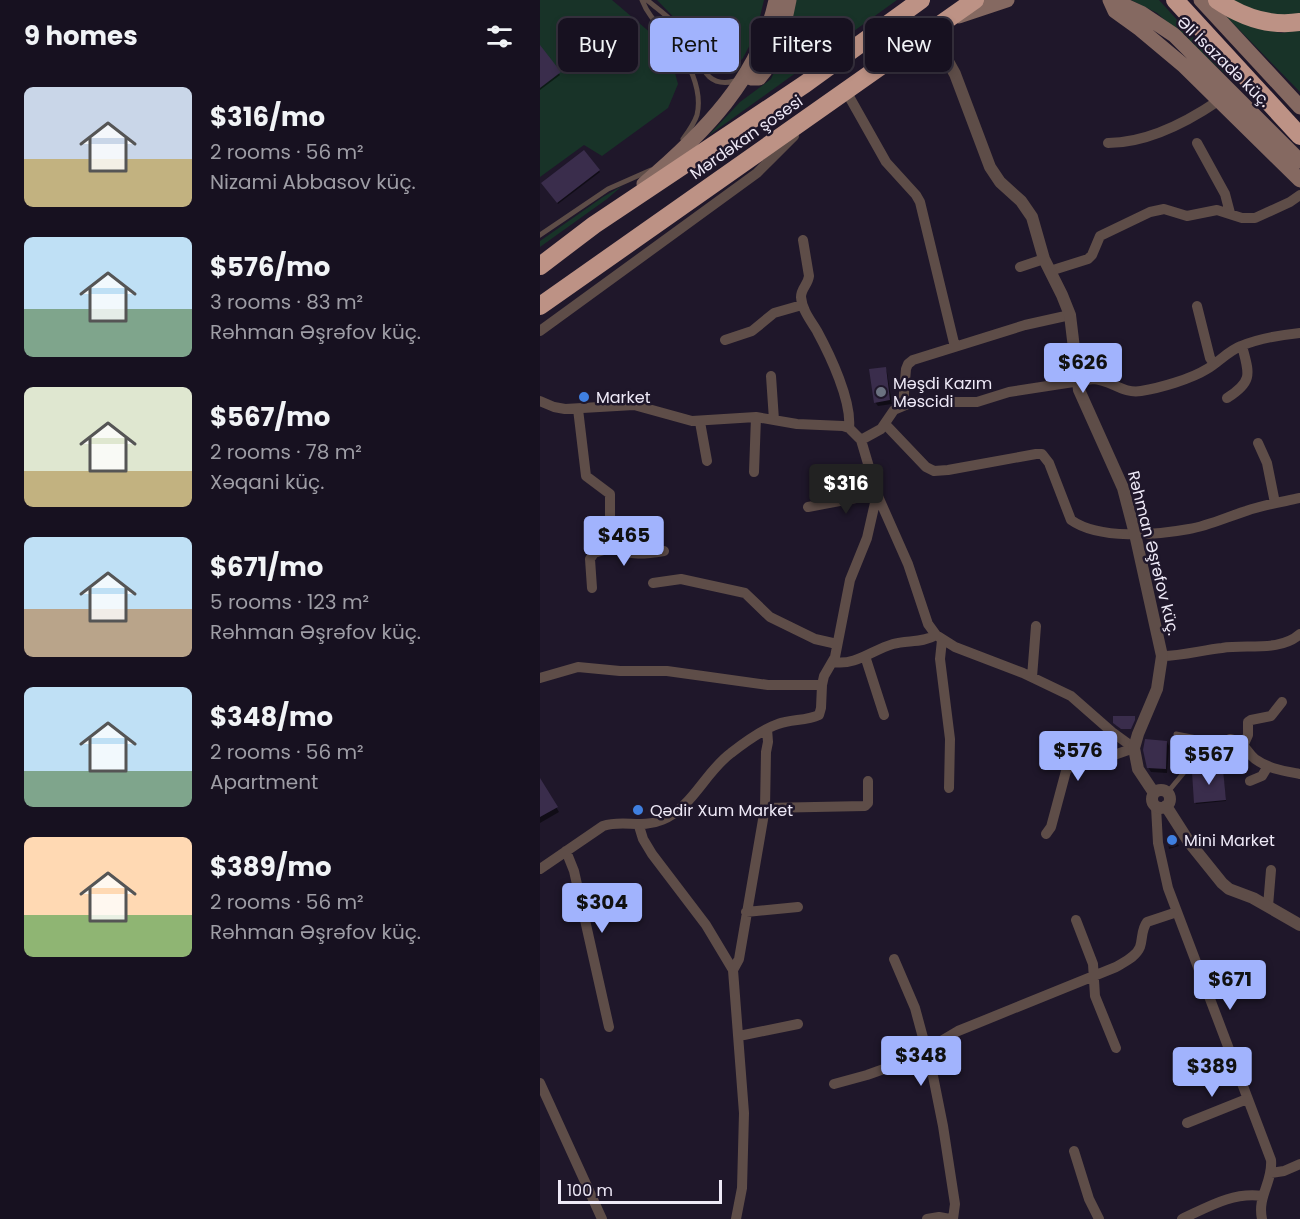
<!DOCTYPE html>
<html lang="en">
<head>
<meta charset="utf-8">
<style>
  :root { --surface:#171120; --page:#241f2d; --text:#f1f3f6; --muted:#9e9da5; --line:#36313e; --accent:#a1b3fd }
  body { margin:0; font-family:Poppins,sans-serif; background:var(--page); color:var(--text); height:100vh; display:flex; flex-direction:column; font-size:22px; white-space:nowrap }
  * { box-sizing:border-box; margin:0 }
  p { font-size:20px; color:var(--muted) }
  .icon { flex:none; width:33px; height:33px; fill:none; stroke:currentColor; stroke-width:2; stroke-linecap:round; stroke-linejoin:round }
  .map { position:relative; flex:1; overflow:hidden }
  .drawer { display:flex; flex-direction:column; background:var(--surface); width:540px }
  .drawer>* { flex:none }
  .top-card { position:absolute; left:18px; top:18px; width:570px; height:54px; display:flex; gap:12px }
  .scale { position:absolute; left:18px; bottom:15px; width:164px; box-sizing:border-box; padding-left:6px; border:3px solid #eee9f7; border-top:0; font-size:16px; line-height:21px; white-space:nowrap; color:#eee9f7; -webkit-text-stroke:4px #1f172a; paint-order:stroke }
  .price { position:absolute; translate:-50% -51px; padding:0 14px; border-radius:6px; background:var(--accent); color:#111; font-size:20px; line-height:39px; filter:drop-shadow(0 2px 3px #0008) }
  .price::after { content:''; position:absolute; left:50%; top:36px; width:18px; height:14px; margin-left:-9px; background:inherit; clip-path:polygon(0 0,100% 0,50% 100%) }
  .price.selected { background:#222; color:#fff }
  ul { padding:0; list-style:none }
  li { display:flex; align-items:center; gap:18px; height:150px; padding:0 24px }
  li span { display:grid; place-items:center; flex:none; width:168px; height:120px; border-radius:9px; color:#555 }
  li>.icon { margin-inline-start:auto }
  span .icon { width:72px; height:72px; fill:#fffc; stroke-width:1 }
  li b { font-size:26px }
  h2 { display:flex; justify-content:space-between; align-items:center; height:72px; padding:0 24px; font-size:26px }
  .chip { padding:0 21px; border-radius:9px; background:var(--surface); box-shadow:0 3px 9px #0003,0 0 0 2px var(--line); font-size:21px; line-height:54px }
  .chip.selected { background:var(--accent); color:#111 }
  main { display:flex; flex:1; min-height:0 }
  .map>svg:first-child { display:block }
  .green { fill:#183328 }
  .shadow { fill:#0007 }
  .building { fill:#3a2d4c }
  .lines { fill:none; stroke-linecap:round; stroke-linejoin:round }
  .service { stroke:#5e4d48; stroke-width:5 }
  .minor { stroke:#5e4d48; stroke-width:10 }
  .tertiary { stroke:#5e4d48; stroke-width:12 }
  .secondary { stroke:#856961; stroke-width:15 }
  .motorway { stroke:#bd9285; stroke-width:18 }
  .worship-dot { fill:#6b7280; stroke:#1f172a; stroke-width:2 }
  .shop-dot { fill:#3f7fe0; stroke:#1f172a; stroke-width:2 }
  .labels { text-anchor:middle; stroke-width:5; stroke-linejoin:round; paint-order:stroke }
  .street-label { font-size:16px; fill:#eee9f7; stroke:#1f172a }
  .poi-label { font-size:16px; fill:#eee9f7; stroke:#1f172a; text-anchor:start }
</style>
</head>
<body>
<main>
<section class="drawer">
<h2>9 homes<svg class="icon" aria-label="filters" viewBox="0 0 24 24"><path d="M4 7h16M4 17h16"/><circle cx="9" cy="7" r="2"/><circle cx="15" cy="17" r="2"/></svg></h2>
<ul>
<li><span style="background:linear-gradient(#c9d6e8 60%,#c2b280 0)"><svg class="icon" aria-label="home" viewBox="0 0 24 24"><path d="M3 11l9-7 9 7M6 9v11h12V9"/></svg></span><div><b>$316/mo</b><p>2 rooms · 56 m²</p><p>Nizami Abbasov küç.</p></div></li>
<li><span style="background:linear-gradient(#bfe0f5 60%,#7fa58c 0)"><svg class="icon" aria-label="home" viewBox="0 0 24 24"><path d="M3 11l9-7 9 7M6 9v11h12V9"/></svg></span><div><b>$576/mo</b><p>3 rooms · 83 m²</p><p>Rəhman Əşrəfov küç.</p></div></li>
<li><span style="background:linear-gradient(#dfe7d0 70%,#c2b280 0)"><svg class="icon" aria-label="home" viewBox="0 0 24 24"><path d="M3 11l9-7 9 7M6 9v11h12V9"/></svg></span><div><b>$567/mo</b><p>2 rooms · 78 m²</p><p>Xəqani küç.</p></div></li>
<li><span style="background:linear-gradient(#bfe0f5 60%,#b9a48a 0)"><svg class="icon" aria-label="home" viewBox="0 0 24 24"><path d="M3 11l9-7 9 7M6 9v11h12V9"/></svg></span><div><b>$671/mo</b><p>5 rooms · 123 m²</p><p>Rəhman Əşrəfov küç.</p></div></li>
<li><span style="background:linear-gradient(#bfe0f5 70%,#7fa58c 0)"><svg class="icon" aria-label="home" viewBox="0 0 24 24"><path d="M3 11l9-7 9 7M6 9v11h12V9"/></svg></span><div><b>$348/mo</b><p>2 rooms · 56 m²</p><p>Apartment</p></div></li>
<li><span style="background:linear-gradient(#ffd9b3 65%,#8fb573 0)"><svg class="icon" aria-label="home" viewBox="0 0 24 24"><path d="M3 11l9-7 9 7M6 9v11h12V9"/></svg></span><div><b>$389/mo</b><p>2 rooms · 56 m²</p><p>Rəhman Əşrəfov küç.</p></div></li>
</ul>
</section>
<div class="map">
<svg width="760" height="1219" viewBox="0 0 760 1219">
  <rect width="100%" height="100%" fill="#1f172a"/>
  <path class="green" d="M0 0H72L112 34 131 58 138 84 128 108 62 156 44 145 0 177Z
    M117 0H224L216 33 203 58 194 68 183 71 173 68 149 33Z
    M255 0H357L168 136 200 102 231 79 243 52Z
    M591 0H619L692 80 617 13Z
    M688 0H760V15L727 16Z
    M679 9 710 25 741 33 760 30V92Z
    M82 186 67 199 0 247V241L63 197Z"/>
  <path class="shadow" d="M0 47 20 75 0 90Z
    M44 152 60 172 18 204 3 184Z
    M345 368 347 372 352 404 338 406 335 402Z
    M627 742 629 746 627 773 611 772 608 767Z
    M683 772 686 801 656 804 655 802Z
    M5 788 19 812 0 823V791Z
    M633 835 639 846 629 849 627 837Z"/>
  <path class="building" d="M0 45 21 72 0 88Z
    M44 150 60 170 17 203 1 183Z
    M346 367 350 400 334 403 329 369Z
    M573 716H595V720L591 729H581L573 723Z
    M605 739 627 741 626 769 607 768 603 750Z
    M683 769 686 800 654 803 652 772Z
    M0 778 18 807 0 817Z"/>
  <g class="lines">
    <path class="service" d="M102 0C109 18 121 27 132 41 148 59 163 90 157 115 154 124 148 132 143 139
      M107 0C120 11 135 21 145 35 161 56 161 90 195 81
      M0 235 68 189 111 170
      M636 734 672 741
      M627 793 646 770 655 738"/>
    <path class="minor" d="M306 91 346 162 376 195 380 202 415 347
      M568 143C607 143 647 122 678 101
      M657 143 685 194 690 213
      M263 240 269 276C268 285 261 288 261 297 262 310 271 321 277 331 290 355 312 401 309 428
      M480 267 504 259
      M510 271 548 259 552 255 560 236 610 212 624 209 647 216 677 210 702 218H715L750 202 760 195
      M657 306 670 358 674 364
      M0 331 217 173 254 136
      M185 340 212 331 234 313 262 305
      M231 376 234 420
      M687 398C714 381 709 373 702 346
      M0 401 14 407 25 409 94 405 152 421 216 417 257 424 303 426 309 428 321 440 337 494 327 538 310 580 295 657 284 676 282 685 281 708 279 715C266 721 251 719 238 724 221 730 205 742 191 753 165 772 153 807 122 820 101 829 83 819 63 826L0 869
      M363 405 366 369 368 364 373 360 485 325 530 315
      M38 409 46 476 70 494V532L73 547
      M160 422 167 461
      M345 424 386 467 394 471 408 470 496 454H502L509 463 531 520C559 540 616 535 649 529 668 526 687 517 706 511 723 505 742 502 760 498
      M321 440 341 429 354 410 373 402H437L469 392 553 379C572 380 582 394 601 391 620 388 651 379 667 369 679 362 688 351 701 346 720 338 740 335 760 333
      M718 443 727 463 735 503
      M214 472 216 417
      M268 507 337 494 368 564 388 624 396 635 415 647 483 673 531 696 572 732 594 748
      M113 583 141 579 205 593 230 617 275 639 297 644
      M52 588 50 559 54 553 73 547C91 556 105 554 124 551
      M402 640 400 659 410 739 409 788
      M325 656 344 715
      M622 656C643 656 662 650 682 648 707 644 740 652 760 634
      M293 662C316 666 332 650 353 644 367 640 383 643 396 635
      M492 677 496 626
      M0 678 38 667 80 671H127L228 685H282
      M690 739C706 742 704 750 715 759 729 769 744 771 760 774
      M704 744 708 735V722L711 720 731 716 742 702
      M710 781 722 776 728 766
      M616 807 618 843 628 888 731 1160C733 1182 717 1196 722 1219
      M225 808 325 806 328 803V781
      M99 826 103 839 112 854 166 925 193 970 204 1113 202 1188 196 1219
      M506 834 511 827 526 771 532 764 557 761 594 748
      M26 851 34 871 69 1027
      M728 906 731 870
      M206 912 258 907
      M536 920 553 964 555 996 576 1048
      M354 959 375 1008 392 1071 403 1126 415 1204 413 1219
      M193 970 199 959 225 808 226 752 228 742 227 729
      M199 1036 258 1024
      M0 1083 62 1219
      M294 1084 327 1075 369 1060 418 1031 576 967C584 962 596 957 600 947 603 938 601 930 607 922L637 912
      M647 1123 707 1099
      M534 1151 549 1199 559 1219
      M731 1173 744 1171 760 1164
      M387 1219 399 1217 410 1219
      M642 1219C668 1207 692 1192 722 1196"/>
    <path class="tertiary" d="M388 33 405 56 415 74 450 167 460 182 481 201 492 217 504 259 522 295 530 315 539 390 583 488 595 534 622 656 617 689 598 734 594 748 598 769 614 793
      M612 799a9 9 0 1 1 18 0a9 9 0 1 1-18 0Z
      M626 806 649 842 682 883 689 889 713 898 760 925"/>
    <path class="secondary" d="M570 0 575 11 600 29 643 65 760 180
      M572 0 601 13 634 35 760 161
      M661 0 760 107
      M419 16 467 0
      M212 66 211 78H219C237 59 244 25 249 0
      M104 184C162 135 220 77 236 0"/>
    <path class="motorway" d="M635 0 760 136
      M677 0C702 17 729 27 760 22
      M0 266 54 225 265 84 381 0
      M0 306 435 0"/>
  </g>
  <circle class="worship-dot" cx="341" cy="392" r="6"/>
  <g class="shop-dot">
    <circle cx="44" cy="397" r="6"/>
    <circle cx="98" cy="810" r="6"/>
    <circle cx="632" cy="840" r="6"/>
  </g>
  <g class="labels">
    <g class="street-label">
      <text transform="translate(684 61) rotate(44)" y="6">Əli İsazadə küç.</text>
      <text transform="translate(206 137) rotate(-35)" y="6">Mərdəkan şosesi</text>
      <text transform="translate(614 553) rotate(76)" y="6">Rəhman Əşrəfov küç.</text>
    </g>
    <g class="poi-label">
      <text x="353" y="389">Məşdi Kazım<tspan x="353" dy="18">Məscidi</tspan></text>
      <text x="56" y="403">Market</text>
      <text x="110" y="816">Qədir Xum Market</text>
      <text x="644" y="846">Mini Market</text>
    </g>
  </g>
</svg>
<div class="scale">100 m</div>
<b class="price" style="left:543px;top:394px">$626</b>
<b class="price selected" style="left:306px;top:515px">$316</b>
<b class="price" style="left:84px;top:567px">$465</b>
<b class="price" style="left:538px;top:782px">$576</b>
<b class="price" style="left:669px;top:786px">$567</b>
<b class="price" style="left:62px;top:934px">$304</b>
<b class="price" style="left:690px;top:1011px">$671</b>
<b class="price" style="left:381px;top:1087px">$348</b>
<b class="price" style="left:672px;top:1098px">$389</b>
<div class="top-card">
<a class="chip">Buy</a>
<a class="chip selected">Rent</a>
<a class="chip">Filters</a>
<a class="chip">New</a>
</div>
</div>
</main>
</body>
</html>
